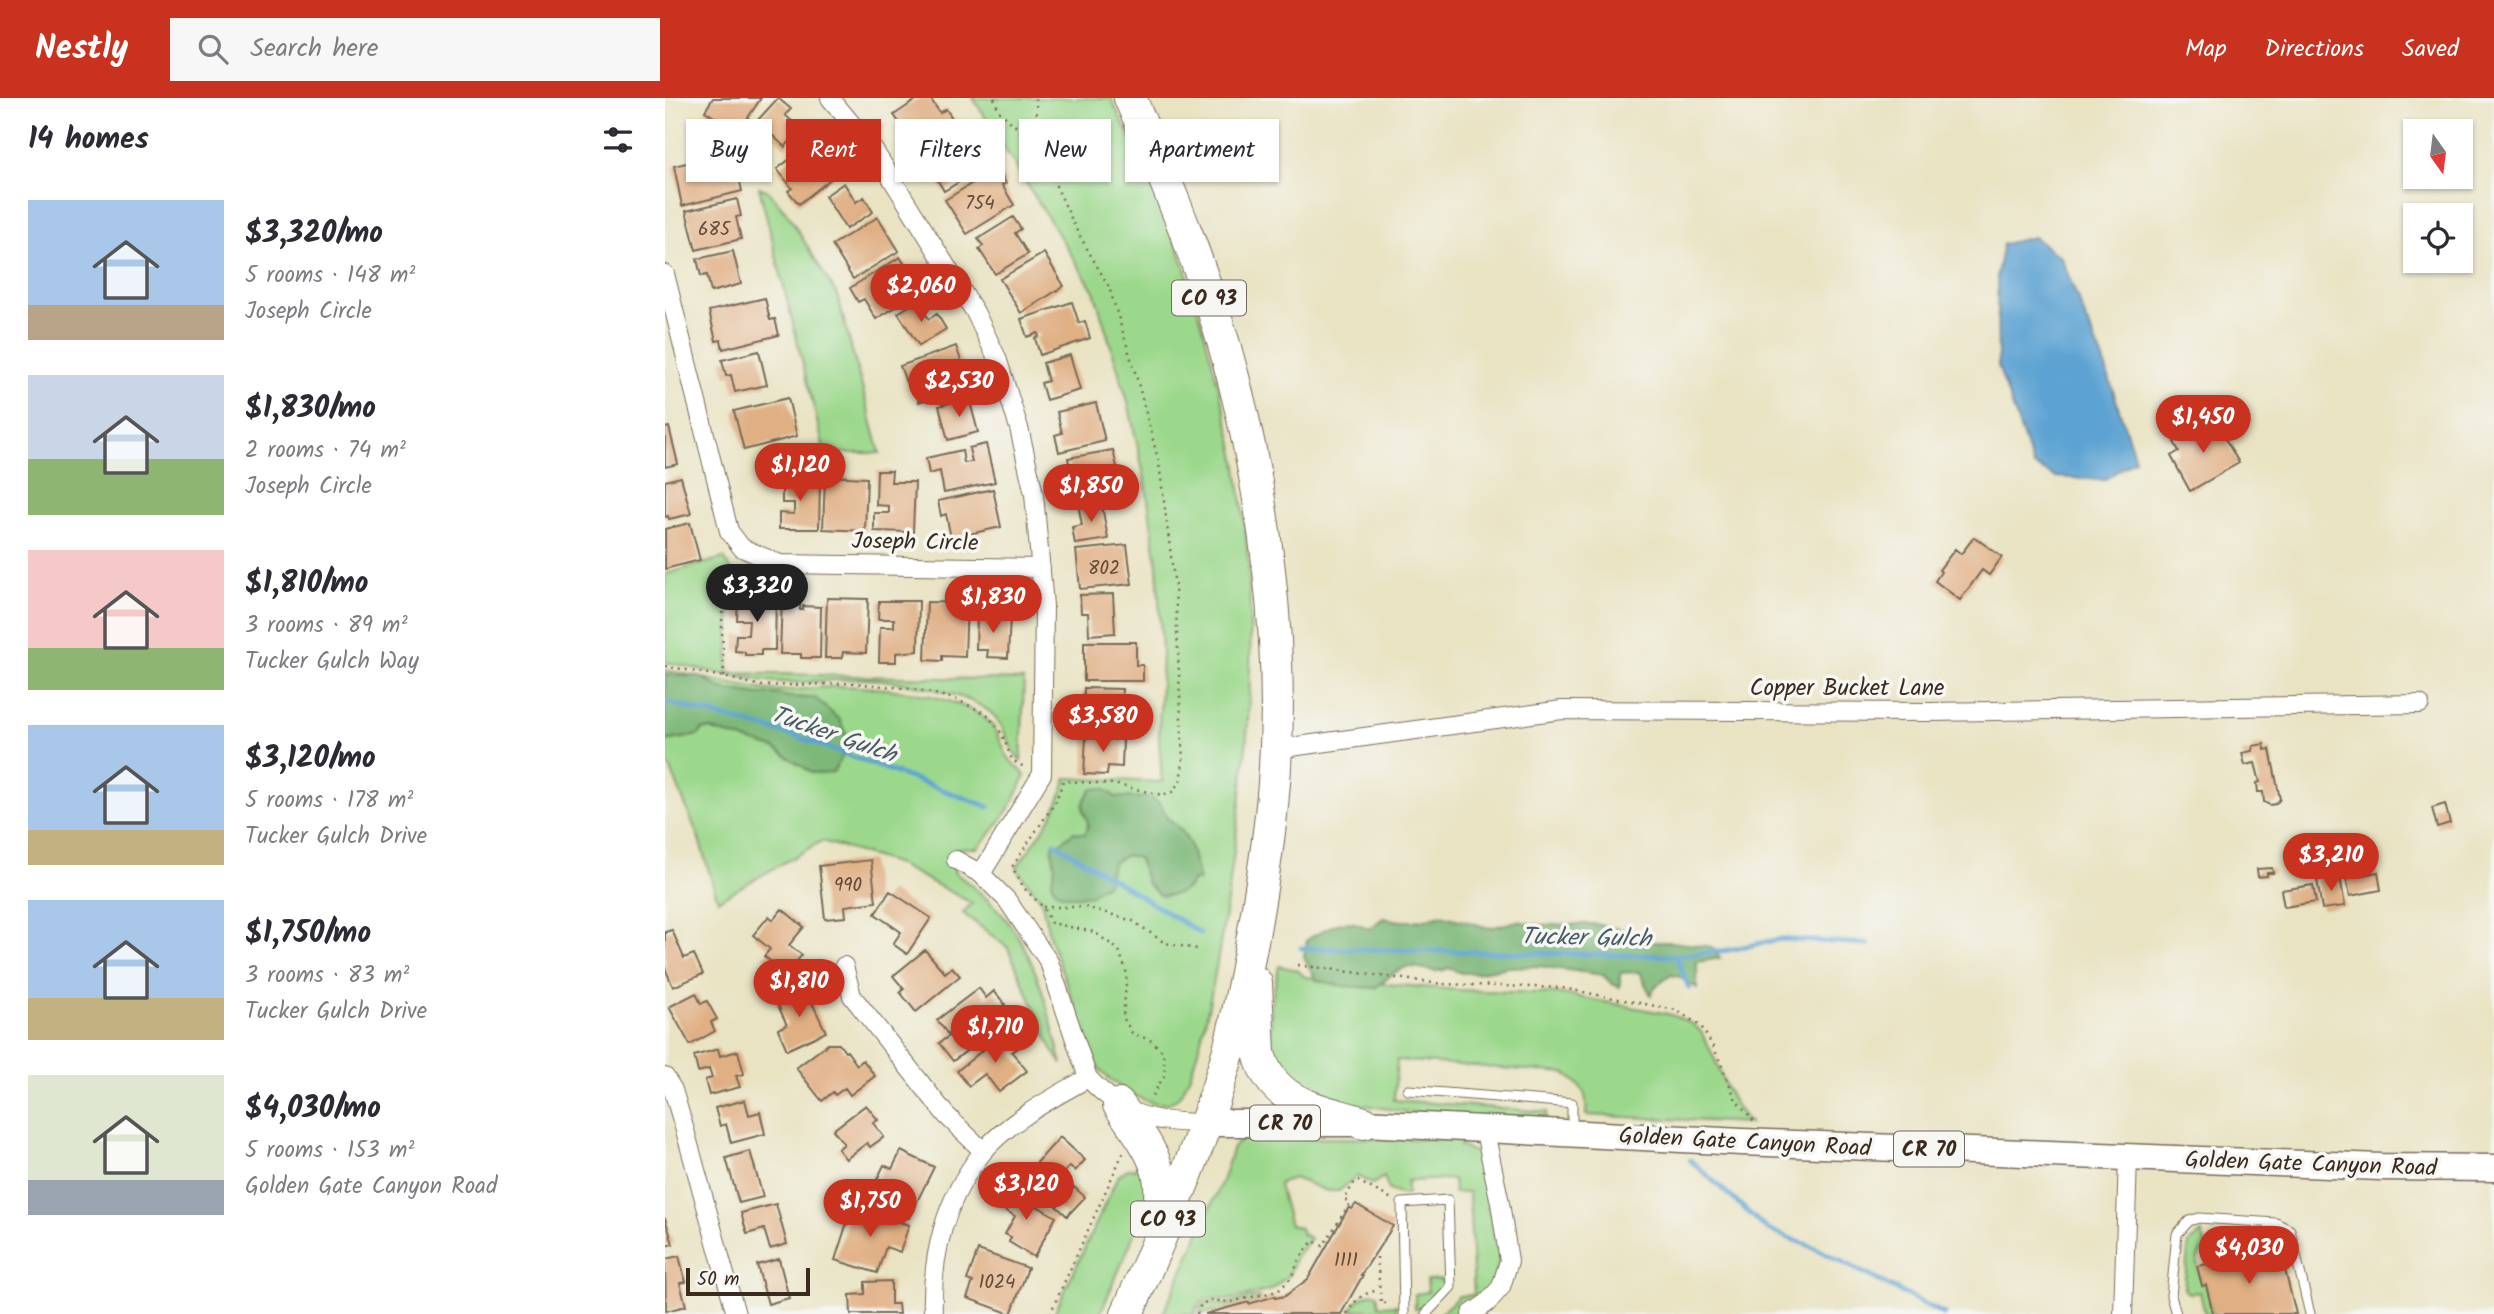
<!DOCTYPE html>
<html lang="en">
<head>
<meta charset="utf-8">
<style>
  :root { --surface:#fff; --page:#f7f7f7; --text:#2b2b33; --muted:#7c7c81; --accent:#c8321e }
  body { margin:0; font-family:Kalam,sans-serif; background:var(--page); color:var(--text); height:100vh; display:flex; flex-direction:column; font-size:26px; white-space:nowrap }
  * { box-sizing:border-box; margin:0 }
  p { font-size:23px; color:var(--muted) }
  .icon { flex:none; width:38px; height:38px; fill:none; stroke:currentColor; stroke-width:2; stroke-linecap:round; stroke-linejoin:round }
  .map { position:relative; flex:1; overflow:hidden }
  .sheet { display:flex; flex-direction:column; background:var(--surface); width:665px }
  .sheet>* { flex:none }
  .guide { position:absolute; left:21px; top:21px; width:665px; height:63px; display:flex; gap:14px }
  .needle { width:46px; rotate:166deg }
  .buttons { position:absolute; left:1738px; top:21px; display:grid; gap:14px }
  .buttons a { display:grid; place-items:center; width:70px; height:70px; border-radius:0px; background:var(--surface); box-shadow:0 2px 5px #0004; font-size:35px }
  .scale { position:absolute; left:21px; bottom:18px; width:124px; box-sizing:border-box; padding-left:7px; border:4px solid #3b2a1e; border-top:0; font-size:19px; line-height:24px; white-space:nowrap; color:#3b2a1e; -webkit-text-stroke:5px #f6f6f2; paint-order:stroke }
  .price { position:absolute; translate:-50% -60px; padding:0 16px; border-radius:24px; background:var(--accent); color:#fff; font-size:23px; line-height:46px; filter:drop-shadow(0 2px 4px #0008) }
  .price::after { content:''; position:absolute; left:50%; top:42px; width:21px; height:16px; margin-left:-10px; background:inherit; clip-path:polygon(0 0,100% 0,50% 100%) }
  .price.on { background:#222; color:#fff }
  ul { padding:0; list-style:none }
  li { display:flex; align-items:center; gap:21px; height:175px; padding:0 28px }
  li span { display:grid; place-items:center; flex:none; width:196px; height:140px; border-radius:0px; color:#555 }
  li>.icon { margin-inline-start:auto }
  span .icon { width:84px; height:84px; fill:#fffc; stroke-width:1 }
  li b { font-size:30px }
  h2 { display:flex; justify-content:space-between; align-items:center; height:84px; padding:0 28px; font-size:30px }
  .tag { padding:0 24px; border-radius:0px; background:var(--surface); box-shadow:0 2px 5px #0004; font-size:24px; line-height:63px }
  .tag.on { background:var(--accent); color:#fff }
  header { display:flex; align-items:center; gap:42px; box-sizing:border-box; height:98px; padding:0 35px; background:var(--accent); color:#fff }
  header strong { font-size:33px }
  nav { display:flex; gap:38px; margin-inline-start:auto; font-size:24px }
  .search { width:490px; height:63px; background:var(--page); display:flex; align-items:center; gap:18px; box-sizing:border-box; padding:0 24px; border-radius:0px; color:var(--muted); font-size:26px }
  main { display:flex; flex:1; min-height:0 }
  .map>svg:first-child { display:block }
  .green { fill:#9cd88c; stroke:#6c8155; stroke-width:2 }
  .forest { fill:#7db878; stroke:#5c714b; stroke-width:2 }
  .water { fill:#5ca2d2; stroke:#4c6678; stroke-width:2 }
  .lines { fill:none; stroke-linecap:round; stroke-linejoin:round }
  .stream { stroke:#5ca2d2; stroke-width:5 }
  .building { fill:#e0af83 }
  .lane-casing { stroke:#786b57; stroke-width:11 }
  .street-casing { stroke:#786b57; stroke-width:20 }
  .primary-casing { stroke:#786b57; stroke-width:29 }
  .highway-casing { stroke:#786b57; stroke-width:34 }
  .path { stroke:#786b57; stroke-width:2.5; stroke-dasharray:2 5; stroke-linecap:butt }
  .lane { stroke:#fff; stroke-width:9 }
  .street { stroke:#fff; stroke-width:18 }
  .primary { stroke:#fff; stroke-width:26 }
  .highway { stroke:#fff; stroke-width:32 }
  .labels { text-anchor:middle; stroke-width:7; stroke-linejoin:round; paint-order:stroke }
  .number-label { font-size:19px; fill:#644b37 }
  .shield { fill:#f6f6f2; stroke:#73675e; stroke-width:2 }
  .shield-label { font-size:21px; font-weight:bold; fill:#3b2a1e }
  .street-label { font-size:23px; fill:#3b2a1e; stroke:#f6f6f2 }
  .water-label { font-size:24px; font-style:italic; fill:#485a66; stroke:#f6f6f2 }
</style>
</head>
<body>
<header>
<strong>Nestly</strong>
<div class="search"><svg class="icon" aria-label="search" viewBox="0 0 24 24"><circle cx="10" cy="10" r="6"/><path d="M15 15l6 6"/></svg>Search here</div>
<nav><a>Map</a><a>Directions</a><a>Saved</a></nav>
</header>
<main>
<section class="sheet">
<h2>14 homes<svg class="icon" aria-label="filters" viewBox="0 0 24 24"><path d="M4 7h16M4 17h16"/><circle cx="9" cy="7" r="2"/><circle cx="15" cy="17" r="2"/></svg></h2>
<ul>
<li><span style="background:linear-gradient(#a9c7e8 75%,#b9a48a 0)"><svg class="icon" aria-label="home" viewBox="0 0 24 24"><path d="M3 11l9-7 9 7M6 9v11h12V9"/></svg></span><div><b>$3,320/mo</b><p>5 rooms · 148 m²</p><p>Joseph Circle</p></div></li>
<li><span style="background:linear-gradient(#c9d6e8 60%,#8fb573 0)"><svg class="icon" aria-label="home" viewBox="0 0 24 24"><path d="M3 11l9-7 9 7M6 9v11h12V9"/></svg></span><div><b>$1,830/mo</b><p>2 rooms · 74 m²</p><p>Joseph Circle</p></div></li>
<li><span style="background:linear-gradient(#f6c9c9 70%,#8fb573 0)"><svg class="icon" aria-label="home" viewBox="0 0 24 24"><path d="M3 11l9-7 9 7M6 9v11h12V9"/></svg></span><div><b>$1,810/mo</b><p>3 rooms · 89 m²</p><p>Tucker Gulch Way</p></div></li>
<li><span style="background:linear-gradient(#a9c7e8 75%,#c2b280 0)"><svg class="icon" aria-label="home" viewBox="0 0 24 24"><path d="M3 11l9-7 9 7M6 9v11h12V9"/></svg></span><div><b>$3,120/mo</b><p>5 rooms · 178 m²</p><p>Tucker Gulch Drive</p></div></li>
<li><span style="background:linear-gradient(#a9c7e8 70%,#c2b280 0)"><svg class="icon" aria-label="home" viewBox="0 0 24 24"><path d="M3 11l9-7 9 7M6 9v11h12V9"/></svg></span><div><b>$1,750/mo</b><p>3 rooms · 83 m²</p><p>Tucker Gulch Drive</p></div></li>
<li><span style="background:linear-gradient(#dfe7d0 75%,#9aa5b1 0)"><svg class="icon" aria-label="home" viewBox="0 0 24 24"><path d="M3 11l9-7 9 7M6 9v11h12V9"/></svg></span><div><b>$4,030/mo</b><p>5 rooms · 153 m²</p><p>Golden Gate Canyon Road</p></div></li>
</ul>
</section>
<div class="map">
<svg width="1829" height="1216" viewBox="0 0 1829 1216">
  <rect width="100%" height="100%" fill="#f6f6f2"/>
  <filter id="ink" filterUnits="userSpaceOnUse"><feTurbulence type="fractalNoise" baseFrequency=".0143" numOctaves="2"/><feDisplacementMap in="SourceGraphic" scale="14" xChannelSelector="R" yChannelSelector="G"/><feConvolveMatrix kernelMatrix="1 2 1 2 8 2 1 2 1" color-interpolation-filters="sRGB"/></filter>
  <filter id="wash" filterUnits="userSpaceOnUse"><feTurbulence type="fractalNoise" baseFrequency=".00686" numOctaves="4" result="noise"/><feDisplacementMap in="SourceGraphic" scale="28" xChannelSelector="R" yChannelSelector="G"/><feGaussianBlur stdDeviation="1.57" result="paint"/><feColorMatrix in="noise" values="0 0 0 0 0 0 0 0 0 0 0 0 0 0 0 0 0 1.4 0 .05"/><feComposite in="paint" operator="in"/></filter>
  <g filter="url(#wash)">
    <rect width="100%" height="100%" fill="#e9e3c2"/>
    <path class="green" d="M308 0H446C465 41 486 82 503 123 525 178 540 234 554 291 560 314 567 338 571 362 576 401 583 441 584 480 586 527 586 575 583 622 580 678 546 976 510 1002 488 1016 445 985 432 968L385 841 376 801 353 773 352 769C372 740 394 714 401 680L497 684 494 640 497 553 492 467 481 387 463 304 429 193Z
      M94 89 102 92 122 115 172 197 215 355H160Z
      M59 460 66 471 63 575 359 582 356 663C341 649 342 627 325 614 298 593 225 580 191 581 166 581 141 586 116 584 77 582 38 571 0 564V476Z
      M0 572C33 578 72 589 105 592 124 594 144 590 163 589 204 586 297 595 326 626 335 636 336 648 343 659 348 667 356 670 360 678 350 704 332 730 312 750H293L289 774C309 789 329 805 344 825 373 863 385 920 397 966L387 951 343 850 298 815 307 805 230 765 157 743 53 802 33 738 5 669 0 668Z
      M614 868 632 872 640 879 792 892 898 896 1003 916C1015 920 1028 924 1036 934 1055 964 1059 1000 1085 1025L921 1017C923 993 918 990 900 975L732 962 729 1002 882 1014 880 1024 770 1018 652 1000 606 965V906Z
      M641 1040 796 1041 795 1048 812 1055 835 1163 827 1190 819 1200 791 1216H775L794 1198 809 1197 804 1094 789 1095 788 1081 742 1083V1096L737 1097 724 1092 719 1079 707 1086 692 1078 674 1093H662L629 1080 616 1084 614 1087 625 1127 635 1130 637 1136 645 1140 631 1159 624 1177 606 1192 563 1202 541 1200 531 1210 530 1216H498L558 1081 568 1049 577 1042Z
      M473 1065H483L484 1092 466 1144 435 1216H389L453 1078 463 1071H470Z
      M1537 1135 1541 1149C1527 1160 1533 1172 1537 1187H1541L1548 1216H1540L1535 1194 1523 1195 1519 1191 1524 1145Z
      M777 1181V1189L754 1211H750V1196L763 1194 762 1182Z
      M707 1195 712 1196 714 1208 732 1207 730 1216C721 1216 714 1214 705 1213 698 1211 694 1214 686 1211L695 1200Z
      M595 1199 594 1203 584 1206 583 1204 551 1214 550 1213 534 1216 536 1209 542 1204 562 1207 582 1200Z"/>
    <path class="forest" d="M0 577 34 578 57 591 93 597 111 596 124 599 150 600 175 622 185 645 168 674 158 676 146 674 109 650 44 631 37 632 34 637 0 643Z
      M438 690 451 699 486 700 495 706 502 720 516 732 525 747 534 783H527C522 795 506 799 494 797L482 785 474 761C463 755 456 758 447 766L442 786 431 792 427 797C413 798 386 803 387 780 388 777 389 773 390 769 390 761 385 756 388 747H392L409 734 420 736C431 717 406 716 427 691Z
      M776 817 825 830 853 823 869 827 930 826 968 834 978 844H1005L1047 849 1055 860 1032 864V890L1012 878 1006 877 990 889 986 897 974 874 955 875V889L947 886 938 877 874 868 843 869 810 875H796L784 870C765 878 760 868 745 869 732 869 720 883 710 890L677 888 651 882 639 859 642 842C664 829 679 816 704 831L718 820C740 825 755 824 776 817Z"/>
    <path class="water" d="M1369 139 1396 160 1440 267 1470 361 1439 382 1390 379 1368 367 1333 268 1332 176 1338 146Z"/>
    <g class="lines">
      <path class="stream" d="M0 604 131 638 324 709
        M390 745 535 835
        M636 850 1011 858 1064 852 1115 841 1204 846
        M1011 858 1024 890
        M1025 1062 1103 1132 1150 1150 1279 1216"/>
    </g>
    <g id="blocks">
      <path class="building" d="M48 0H96L70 39 57 30 60 26 40 13Z
        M113 0 126 11 120 17 136 31 120 49 92 23Z
        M254 0H265L275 15 281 11 289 23 255 47 250 39 246 42 229 17Z
        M303 32 324 66 279 93 259 59Z
        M153 40 178 71 134 106 123 93 127 90 112 71Z
        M63 55 68 77 73 76 77 93 17 108 9 68Z
        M332 70 341 85 337 87 349 107 302 136 280 102Z
        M179 85 191 104 199 99 208 114 181 131 160 98Z
        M72 101 76 118 71 119 76 141 31 152 21 113Z
        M213 119 234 153 188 181 167 147Z
        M348 119 356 131 350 135 363 156 330 176 314 151 318 148 313 141Z
        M68 153 76 186 46 194 42 177 36 178 32 161Z
        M379 155 399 188 356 215 335 181Z
        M235 159 257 193 211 221 199 201 193 204 185 190Z
        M100 200 105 222 110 221 114 237 58 251 56 242 51 243 44 213Z
        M252 203 264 221 272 216 281 231 254 248 233 215Z
        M407 204 414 225 420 223 425 240 375 257 370 240 374 239 373 235 362 239 356 221Z
        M291 248 304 286 254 304 246 282 241 284 235 268Z
        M94 253 102 287 70 294 66 277 61 278 57 262Z
        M405 257 415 292 381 302 376 285 383 283 378 265Z
        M123 300 132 338 79 352 69 313Z
        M304 300 313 334 283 342 274 308Z
        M431 305 440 343 394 354 390 337 397 335 392 314Z
        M1549 321 1574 365 1525 393 1506 358 1514 353 1509 344Z
        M4 329 13 366 0 369V330Z
        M321 346 330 384 279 395 275 373 264 376 261 360 297 352 299 365 307 364 304 350Z
        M448 352 452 369 446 370 450 391 403 400 400 383 407 381 403 360Z
        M212 373H227L226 384H250L248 434 209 433V415H224V408L211 407Z
        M117 376H133V383H155L154 431H114V415L129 416V405H117Z
        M160 378 202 380 200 433 158 431Z
        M16 379 26 416 4 421 3 418 0 419V383Z
        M328 391 336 429 286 440 281 416 276 418 273 403Z
        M436 402 443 441 410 446 407 429 417 427 413 406Z
        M25 425 35 462 0 471V431Z
        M1309 439 1337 459 1324 477 1317 472 1295 502 1270 483 1276 474 1274 472 1290 451 1296 456Z
        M462 447 467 486 415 491 411 452Z
        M448 496 450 535 424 537 423 515H416L415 497Z
        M73 498 111 499 110 552H96V557H80V554L70 553 71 537H83L84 522H72Z
        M117 500 135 501V512H138V508L156 509 155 560H136V556H115Z
        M162 500 203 501 201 555 178 554 177 560H160Z
        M214 503H254L253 553 231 555V564H214L215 529H229V521H213Z
        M262 504 302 505 300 559 277 558V563L260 562Z
        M312 517 345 518 343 560 322 559 323 552H311Z
        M419 544H471V567H478V583H419Z
        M419 590 457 591 456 615H463L462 630 423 629V618L418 617Z
        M421 638 458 640 457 669 443 668 442 677 419 676Z
        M1599 646 1600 652 1605 651 1615 701 1611 706 1605 707 1599 704 1598 694H1593L1592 685 1595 684 1590 665 1580 667 1577 655 1587 653 1588 648Z
        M1780 706 1785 725 1772 729 1767 710Z
        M206 762 211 804 180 808 181 819 160 821 154 768Z
        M1607 770 1608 775H1602V778L1593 779 1592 771Z
        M1713 774 1716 792 1685 798 1681 780Z
        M1675 778 1680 808 1657 811 1652 782Z
        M1648 787 1651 804 1619 809 1616 792Z
        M225 793 266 820 242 856 228 846 236 834 210 816Z
        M117 811 139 829 124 847 137 857 121 876 99 858 105 851 88 837 104 818 108 822Z
        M7 832 19 860 29 856 38 876 8 889 0 870V834Z
        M260 852 280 875 287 869 295 878 251 914 235 894 239 891 228 878Z
        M314 890 321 900 329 893 340 906 332 912 341 923 288 963 274 945 284 938 272 922Z
        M129 892 131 897 141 892 161 934 122 952 113 931 122 927 110 901Z
        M31 895 36 906 42 903 52 921 46 924 50 933 25 947 4 909Z
        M339 935 352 951 347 954 362 973 334 994 320 976 304 988 292 973Z
        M163 946H174L180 954 182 953 192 967 198 962 210 978 185 997 180 990 170 997 168 994 157 1003 131 970Z
        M53 951 55 958 73 953 79 976 71 978 75 989 44 997 40 982 47 980 44 971 33 974 29 958Z
        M80 1002 84 1017 95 1014 100 1036 66 1045 61 1026 55 1028 50 1010Z
        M201 1007 213 1022 208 1025 219 1039 205 1049 202 1045 181 1061 173 1051 179 1046 168 1032Z
        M395 1039 420 1062 410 1073 405 1068 391 1083 404 1095 409 1089 420 1099 402 1118 391 1108 394 1105 380 1093 377 1096 359 1079Z
        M85 1053 98 1099 74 1105 61 1060Z
        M236 1053 269 1069 244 1120 210 1104 213 1097 206 1094 219 1067 227 1071Z
        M341 1090 391 1119 369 1159 344 1144 346 1139 340 1136 350 1118 331 1107Z
        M111 1106 122 1146 105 1151 99 1131 82 1136 76 1115Z
        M691 1106 728 1128 696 1177H698L676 1216H540L584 1204V1206L610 1198V1200L620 1198 643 1181 684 1109 687 1111Z
        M187 1109 244 1127 235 1154 221 1149 212 1175 170 1162Z
        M0 1120 8 1146 0 1148Z
        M313 1152 363 1170 346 1216 302 1200 308 1184 302 1182Z
        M1615 1152 1631 1216H1548L1541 1187 1537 1188 1532 1168 1552 1164 1553 1168Z
        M14 1158 21 1184 15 1185 21 1208 1 1213 0 1161Z
        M114 1161 124 1200 103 1206 92 1167Z
        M226 1183V1206H233L234 1216H186L185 1197 200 1196V1184Z"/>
    </g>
  </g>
  <g filter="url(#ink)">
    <use href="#blocks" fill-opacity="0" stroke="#786b57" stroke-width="2"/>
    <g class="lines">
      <defs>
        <path id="lane" d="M743 992 907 1005V1032
          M739 1216 737 1105 783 1102 786 1189 761 1216
          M1511 1216 1506 1198 1512 1136 1524 1123 1534 1120 1611 1125 1625 1132 1645 1216"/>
        <path id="street" d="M165 0 210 54 310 214 332 260 354 330 369 396 379 508 377 676 316 776
          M0 176 64 433 77 450 115 466 376 470
          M611 651 897 612 1264 614 1755 606
          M291 762 316 776 342 802 384 864 423 980C460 1019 489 1025 541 1025
          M179 868 187 898 281 1017 318 1053
          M0 979 8 992 21 1036 71 1216
          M268 1216C266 1158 280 1101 317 1055 342 1024 389 999 423 980
          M806 1216 822 1205 836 1189 844 1163 835 1105 819 1029
          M1458 1216 1463 1059"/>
        <path id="primary" d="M541 1025H699L1077 1044 1716 1069 1829 1070"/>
        <path id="highway" d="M591 885 594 955C607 1007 655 1011 699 1025
          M454 1007C469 1029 489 1052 494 1079 497 1093 494 1110 493 1124
          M462 1216C498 1133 536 1049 561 962 573 922 580 879 588 838 598 782 607 726 610 669 618 542 600 402 568 279 543 183 505 91 465 0"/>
      </defs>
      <use href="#lane" class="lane-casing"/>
      <use href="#street" class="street-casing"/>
      <use href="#primary" class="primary-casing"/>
      <use href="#highway" class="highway-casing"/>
      <path class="path" d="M329 0 334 13 373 49
        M371 0 373 49 412 133 444 189 471 277 494 365 510 489 518 664 515 683 507 694 497 697 448 686 398 683 391 703 347 769 359 790 378 809 386 825 429 834 454 852 462 876 458 919 467 935 487 943 498 954 500 976 485 1002
        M0 568 59 579 97 588 188 585 249 591 290 601 322 616 337 636 347 662 359 669
        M59 579 57 531 58 482 68 466
        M378 809H421L468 823 500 845 532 851
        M633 867 777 886 897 890 1011 912 1036 928 1050 952 1071 1002 1089 1023
        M712 1159 716 1205H725
        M385 1216 458 1055
        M532 1216 536 1206 546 1202 565 1204 613 1193 626 1180 635 1160 648 1143 658 1148 685 1105 679 1101 691 1082 727 1101
        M682 1216C690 1202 697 1195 714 1192"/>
      <use href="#lane" class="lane"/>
      <use href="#street" class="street"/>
      <use href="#primary" class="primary"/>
      <use href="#highway" class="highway"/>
    </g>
  </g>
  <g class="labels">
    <g class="number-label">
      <text x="315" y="111">754</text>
      <text x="49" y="137">685</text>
      <text x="439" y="476">802</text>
      <text x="183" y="793">990</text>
      <text x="681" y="1168">1111</text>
      <text x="332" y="1190">1024</text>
    </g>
    <g class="shield">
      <rect x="507" y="182.5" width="74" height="35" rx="5"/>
      <rect x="585" y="1007.5" width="70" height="35" rx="5"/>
      <rect x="1229" y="1033.5" width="70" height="35" rx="5"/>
      <rect x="466" y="1103.5" width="74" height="35" rx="5"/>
    </g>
    <g class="shield-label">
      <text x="544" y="207">CO 93</text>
      <text x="620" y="1032">CR 70</text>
      <text x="1264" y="1058">CR 70</text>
      <text x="503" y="1128">CO 93</text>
    </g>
    <g class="street-label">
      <text transform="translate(250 443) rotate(1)" y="8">Joseph Circle</text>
      <text x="1182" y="597">Copper Bucket Lane</text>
      <text transform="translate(1080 1043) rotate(3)" y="8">Golden Gate Canyon Road</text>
      <text transform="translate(1646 1065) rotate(2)" y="8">Golden Gate Canyon Road</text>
    </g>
    <g class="water-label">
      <text transform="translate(169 636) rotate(19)" y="8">Tucker Gulch</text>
      <text transform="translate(921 839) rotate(1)" y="8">Tucker Gulch</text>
    </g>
  </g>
</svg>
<div class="buttons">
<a><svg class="needle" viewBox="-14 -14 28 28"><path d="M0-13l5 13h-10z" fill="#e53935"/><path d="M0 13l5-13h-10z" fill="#7c7c81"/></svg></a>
<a><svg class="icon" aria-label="locate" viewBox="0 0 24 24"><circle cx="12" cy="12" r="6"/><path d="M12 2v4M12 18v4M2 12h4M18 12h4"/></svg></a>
</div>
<div class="scale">50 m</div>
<b class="price" style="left:256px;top:226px">$2,060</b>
<b class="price" style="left:294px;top:321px">$2,530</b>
<b class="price" style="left:1538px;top:357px">$1,450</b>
<b class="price" style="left:135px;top:405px">$1,120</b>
<b class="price" style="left:426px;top:426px">$1,850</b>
<b class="price on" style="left:92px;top:526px">$3,320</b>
<b class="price" style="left:328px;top:537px">$1,830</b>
<b class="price" style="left:438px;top:656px">$3,580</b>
<b class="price" style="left:1666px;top:795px">$3,210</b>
<b class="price" style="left:134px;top:921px">$1,810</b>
<b class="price" style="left:330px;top:967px">$1,710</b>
<b class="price" style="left:361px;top:1124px">$3,120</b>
<b class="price" style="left:205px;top:1141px">$1,750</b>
<b class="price" style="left:1584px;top:1188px">$4,030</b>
<div class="guide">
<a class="tag">Buy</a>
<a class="tag on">Rent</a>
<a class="tag">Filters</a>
<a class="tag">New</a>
<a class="tag">Apartment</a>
</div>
</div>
</main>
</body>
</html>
